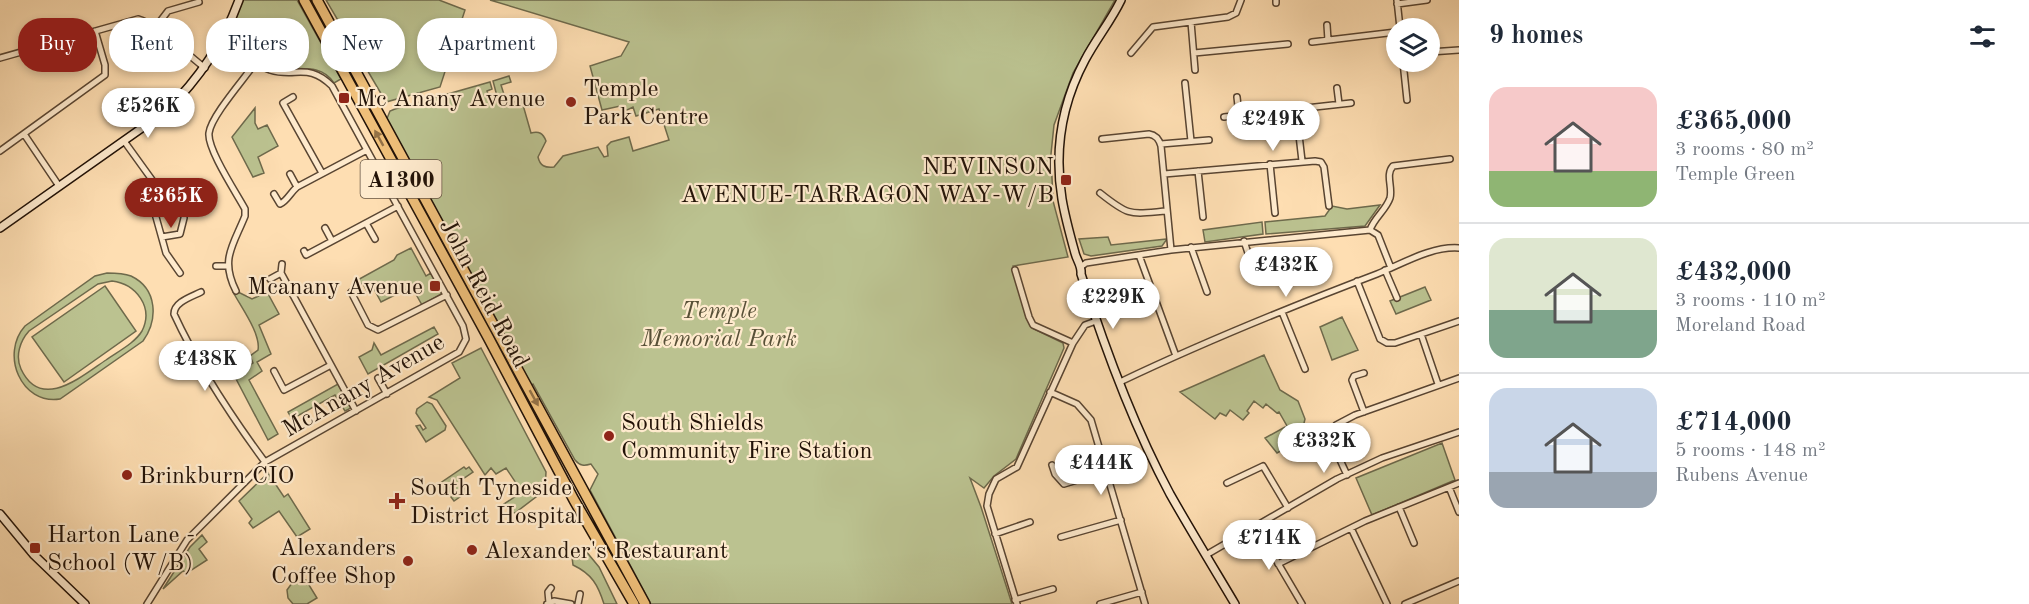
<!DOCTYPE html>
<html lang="en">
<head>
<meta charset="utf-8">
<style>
  :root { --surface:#fff; --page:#f2f2f3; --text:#1f2937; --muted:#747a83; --line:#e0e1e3; --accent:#8f2418 }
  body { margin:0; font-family:"Old Standard TT",serif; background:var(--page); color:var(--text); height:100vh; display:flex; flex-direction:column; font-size:22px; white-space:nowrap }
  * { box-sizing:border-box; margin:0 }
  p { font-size:20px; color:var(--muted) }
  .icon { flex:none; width:33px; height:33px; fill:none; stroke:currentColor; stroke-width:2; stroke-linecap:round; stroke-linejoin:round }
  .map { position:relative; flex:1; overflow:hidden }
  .details { display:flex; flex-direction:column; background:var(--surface); width:570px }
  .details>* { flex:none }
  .guide { position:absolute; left:18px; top:18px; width:570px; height:54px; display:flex; gap:12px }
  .controls { position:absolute; left:1386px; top:18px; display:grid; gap:12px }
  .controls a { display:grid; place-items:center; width:54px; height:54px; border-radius:50%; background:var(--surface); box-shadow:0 3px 9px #0003; font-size:30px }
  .price { position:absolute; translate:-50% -51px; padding:0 14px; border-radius:21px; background:#fff; color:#222; font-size:20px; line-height:39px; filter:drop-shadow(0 2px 3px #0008) }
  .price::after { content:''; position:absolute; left:50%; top:36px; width:18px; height:14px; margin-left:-9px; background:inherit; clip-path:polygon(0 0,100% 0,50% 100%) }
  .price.selected { background:var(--accent); color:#fff }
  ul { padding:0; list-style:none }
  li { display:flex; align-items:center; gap:18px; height:150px; padding:0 30px }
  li+li { border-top:2px solid var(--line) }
  li span { display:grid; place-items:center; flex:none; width:168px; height:120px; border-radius:18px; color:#555 }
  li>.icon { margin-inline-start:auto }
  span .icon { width:72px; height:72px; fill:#fffc; stroke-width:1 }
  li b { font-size:26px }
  h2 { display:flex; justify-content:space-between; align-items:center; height:72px; padding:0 30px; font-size:26px }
  .chip { padding:0 21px; border-radius:24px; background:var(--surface); box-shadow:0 3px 9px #0003; font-size:21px; line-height:54px }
  .chip.selected { background:var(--accent); color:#fff }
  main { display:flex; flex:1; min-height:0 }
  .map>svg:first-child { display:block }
  .green { fill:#bbc290; stroke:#6e6a4c; stroke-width:1.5; fill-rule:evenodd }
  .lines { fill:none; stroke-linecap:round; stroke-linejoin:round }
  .street-casing { stroke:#594532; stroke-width:8 }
  .secondary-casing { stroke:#221207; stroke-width:10 }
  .highway-casing { stroke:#221207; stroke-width:12 }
  .street { stroke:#feeacd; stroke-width:5 }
  .secondary { stroke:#feeacd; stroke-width:7 }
  .highway { stroke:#efbf79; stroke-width:9 }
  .oneway { fill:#937146 }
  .poi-dot { fill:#8f2418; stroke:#feeacd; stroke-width:2 }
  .labels { text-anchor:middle; stroke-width:4.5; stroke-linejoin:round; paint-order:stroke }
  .shield { fill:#feeacd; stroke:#645342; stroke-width:1.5 }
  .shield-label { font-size:22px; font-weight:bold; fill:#221207 }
  .poi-label { font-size:24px; fill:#221207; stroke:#feeacd; text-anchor:start }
  .street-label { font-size:24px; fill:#221207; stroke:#feeacd }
  .park-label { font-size:24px; font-style:italic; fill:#585037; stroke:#feeacd }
</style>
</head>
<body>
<main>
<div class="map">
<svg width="1459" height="604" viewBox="0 0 1459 604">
  <rect width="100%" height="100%" fill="#fedeb2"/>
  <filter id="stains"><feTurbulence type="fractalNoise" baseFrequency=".00333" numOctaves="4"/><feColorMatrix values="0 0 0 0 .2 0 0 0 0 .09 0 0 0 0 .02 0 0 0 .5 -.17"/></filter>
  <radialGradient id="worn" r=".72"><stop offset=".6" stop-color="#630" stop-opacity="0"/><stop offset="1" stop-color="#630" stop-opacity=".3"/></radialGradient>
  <path class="green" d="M243 0H297L341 79 334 83C318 59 291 74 269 66 256 61 243 52 232 45L229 36Z
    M326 0H439L465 10 440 87 386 102Z
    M490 0H1115L1073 73 1054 125 1051 154 1053 201 1068 257 1013 266 1026 317 1034 329 1063 343 1064 348 1016 459 994 476 984 488 970 478 981 507 1012 604H651L590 490 598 474 591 464C584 466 580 466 575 460L533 384 530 386 386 121 390 111 395 109 490 82 492 89 487 91 490 102 498 100 493 81 509 76 511 82 501 85 507 104 532 96 523 105 531 133C539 131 543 133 546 141L538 157C540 166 545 168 554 167L563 156 598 147 604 157 608 156 607 146 611 142 629 137 633 151 669 140 659 109 636 116 633 107 623 112 620 106 602 110 590 66 621 56 629 42Z
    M255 108V123L258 129 267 125 278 146 258 157 264 173 253 177 232 137Z
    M1380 205 1365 226 1266 234 1265 222 1325 216 1332 206 1347 209Z
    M1262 222 1263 234 1205 242 1203 230Z
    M1108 237 1111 245 1167 239 1162 246 1091 256 1084 254 1079 239Z
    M411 248 426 276 431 273 443 293 422 305 413 289H407L381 302 374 289 367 291 363 284 354 282 394 260 397 255Z
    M107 273C115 273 123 273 131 276 158 289 158 320 143 341L60 399C21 405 0 354 25 326L95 276ZM112 281C136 284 154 307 142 331 135 343 117 352 106 360 82 376 41 412 21 369 15 356 20 341 29 331L98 284Z
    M105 286 136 331 64 382 32 337Z
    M1425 287 1431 300 1396 314 1390 301Z
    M236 291 252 299 267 292 279 314 259 325 271 354 257 362 262 371 249 380 278 434 268 440 234 375 253 363 250 356 258 350C261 334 241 307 233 292Z
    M1342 317 1358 350 1332 360 1320 327Z
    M434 327 438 334 368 374 359 357 372 350 374 343 381 355Z
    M481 348 546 472 545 490 515 513 510 512 504 504 522 492 506 468 496 474 491 468 485 475 437 400 429 397 460 378 452 363Z
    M1264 355 1280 390 1298 401 1305 419 1300 440 1277 453 1265 438 1287 426 1279 412 1277 413 1266 404 1263 408 1254 401 1247 411 1249 413 1243 420 1230 410 1226 416 1220 413 1215 419 1180 392Z
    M338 384 351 408 345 411 335 395 292 419 288 412Z
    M427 402 432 404 446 426 445 430 426 442 416 426 420 425 423 430 426 428 416 413 417 409Z
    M1442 443 1455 480 1372 515 1356 478Z
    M464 467 466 469 469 467 473 472 460 481 467 492 454 501 448 493 443 496 436 486Z
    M268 473 284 497 288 494 310 529 297 537 279 511 253 528 249 523 252 519 239 501Z
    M202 535 207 542 199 549 207 560 187 573 183 571 163 589 190 547Z
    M585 550 599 567 617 604H604C598 585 592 574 573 565L572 557Z
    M300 578 306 580 317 598 307 604H293L288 598 287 590 292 583Z"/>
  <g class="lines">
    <defs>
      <path id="street" d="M1276 0V3
        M1397 0 1400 28
        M1397 4 1427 0
        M1191 22 1195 70
        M1327 25 1328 40
        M155 28 168 11 199 2
        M1312 42 1396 32
        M1430 52 1459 50
        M1131 53 1153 27 1228 17 1236 13 1241 0
        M1194 53 1288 44
        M0 58 138 19C155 23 189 56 205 68
        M1403 62 1407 100
        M1185 83 1191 141
        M1337 88 1339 104
        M293 97 283 103 322 173
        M1237 97 1239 115
        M1296 109 1302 161
        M1224 117 1351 103
        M24 134 59 186
        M1102 139 1149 134C1156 135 1159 139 1161 146L1171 250
        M124 141 163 195
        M1161 144 1209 140
        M0 151 105 75V65L95 31
        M1270 164 1275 213
        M1198 171 1203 217
        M290 174 297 187
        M1164 174 1315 161 1321 162 1324 167 1329 206
        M178 187 160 198 154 210 166 253 180 273
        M1100 193C1130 217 1130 214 1167 211
        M274 194 280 204C287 201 290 193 297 187L367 150
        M366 223 375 239
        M325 228 332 241
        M1370 230C1374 218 1386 210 1390 198 1393 187 1385 175 1393 166L1450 159
        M162 237 180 234 184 218
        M1244 241 1253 268
        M1191 247 1207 292
        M304 251 306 255 398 206
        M1139 255 1176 356
        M216 266H227
        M1082 266 1086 263 1171 250 1370 230 1378 235 1391 268
        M1015 270 1029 317 1033 325 1073 343
        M1385 270 1397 298
        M281 273 356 411
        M270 279 281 273 282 264
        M1357 281 1380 339 1387 343H1395L1459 321
        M357 288 351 292 368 325 378 330 447 295
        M236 291C220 259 233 246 245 216V209C237 194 207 149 209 133 211 116 245 78 256 62
        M201 292C191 297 174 302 174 314 198 366 231 416 265 462
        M1282 312 1305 369
        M1421 334 1438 384
        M274 371 284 390 331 365
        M1364 373 1354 376 1352 380 1364 412
        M378 378 387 394
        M1120 382C1204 342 1290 307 1377 274 1402 264 1431 246 1459 248
        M1050 392 1077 404 1091 420 1145 604
        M1052 465 1055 474 1064 484 1106 471
        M1347 475C1340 459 1329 442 1336 425L1355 415 1459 378
        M1227 483 1263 466 1288 508
        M1449 487 1459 512
        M1399 507 1414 543
        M1256 526 1302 604
        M1351 528 1387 604
        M995 534 1030 522
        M1061 537 1121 520
        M1206 555 1337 479 1382 458 1459 432
        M1278 564 1365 521 1459 483
        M1015 600 1053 589
        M549 603 548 592 551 588
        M147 604 187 540 265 462 459 352 466 339 463 326 332 86C308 62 296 78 270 70 253 64 236 51 221 42
        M547 604 554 601 571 604
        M578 604 580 594
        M1017 604 987 506 989 494 996 479 1017 467 1073 343 1085 325 1096 321
        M1100 604 1142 592
        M1405 604 1459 581"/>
      <path id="secondary" d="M1121 0C1111 21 1096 39 1085 60 1062 103 1054 150 1062 199 1065 217 1070 235 1075 253 1077 261 1082 266 1081 274 1105 349 1133 425 1170 494 1191 531 1213 567 1235 604
        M0 228 166 111C199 79 223 44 239 0
        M0 514 34 555 85 604"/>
      <path id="highway" d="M304 0 488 337 574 500 634 604
        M317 0 645 604"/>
    </defs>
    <use href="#street" class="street-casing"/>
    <use href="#secondary" class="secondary-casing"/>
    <use href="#highway" class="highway-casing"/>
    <use href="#street" class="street"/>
    <use href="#secondary" class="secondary"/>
    <use href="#highway" class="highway"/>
  </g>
  <defs><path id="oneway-solid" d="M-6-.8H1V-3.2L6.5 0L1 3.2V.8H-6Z" transform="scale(1.5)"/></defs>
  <g class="oneway">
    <use href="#oneway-solid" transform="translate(379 138) rotate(-119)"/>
    <use href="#oneway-solid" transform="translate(534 398) rotate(61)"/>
  </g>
  <g class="poi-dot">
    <rect x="338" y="92" width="12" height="12" rx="3"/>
    <circle cx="571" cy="102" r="6"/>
    <rect x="1060" y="174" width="12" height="12" rx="3"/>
    <rect x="429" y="280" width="12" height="12" rx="3"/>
    <circle cx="609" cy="436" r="6"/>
    <circle cx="127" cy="475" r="6"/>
    <path d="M394 492h6v6h6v6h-6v6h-6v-6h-6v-6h6z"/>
    <rect x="29" y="542" width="12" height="12" rx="3"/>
    <circle cx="472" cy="550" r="6"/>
    <circle cx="408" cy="561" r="6"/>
  </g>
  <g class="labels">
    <rect class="shield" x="360.5" y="160" width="81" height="38" rx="4.5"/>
    <g class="shield-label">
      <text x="401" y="187">A1300</text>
    </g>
    <g class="poi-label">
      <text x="583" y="96">Temple<tspan x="583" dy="28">Park Centre</tspan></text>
      <text x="356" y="106">Mc Anany Avenue</text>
      <text x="1054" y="174" text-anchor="end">NEVINSON<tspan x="1054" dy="28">AVENUE-TARRAGON WAY-W/B</tspan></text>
      <text x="423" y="294" text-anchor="end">Mcanany Avenue</text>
      <text x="621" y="430">South Shields<tspan x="621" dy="28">Community Fire Station</tspan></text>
      <text x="139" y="483">Brinkburn CIO</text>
      <text x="410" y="495">South Tyneside<tspan x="410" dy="28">District Hospital</tspan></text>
      <text x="47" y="542">Harton Lane -<tspan x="47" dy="28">School (W/B)</tspan></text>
      <text x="396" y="555" text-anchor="end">Alexanders<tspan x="396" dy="28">Coffee Shop</tspan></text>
      <text x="484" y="558">Alexander's Restaurant</text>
    </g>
    <g class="street-label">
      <text transform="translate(485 293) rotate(62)" y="8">John Reid Road</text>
      <text transform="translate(363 385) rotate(-30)" y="8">McAnany Avenue</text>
    </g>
    <g class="park-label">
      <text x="719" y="318">Temple<tspan x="719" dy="28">Memorial Park</tspan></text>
    </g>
  </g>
  <rect width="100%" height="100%" filter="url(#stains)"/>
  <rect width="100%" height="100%" fill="url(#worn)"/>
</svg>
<div class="controls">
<a><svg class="icon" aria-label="layers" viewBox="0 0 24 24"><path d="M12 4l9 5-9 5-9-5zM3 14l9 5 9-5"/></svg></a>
</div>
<b class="price" style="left:148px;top:139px">£526K</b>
<b class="price" style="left:1273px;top:152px">£249K</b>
<b class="price selected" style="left:171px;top:229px">£365K</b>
<b class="price" style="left:1286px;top:298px">£432K</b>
<b class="price" style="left:1113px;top:330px">£229K</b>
<b class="price" style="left:205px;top:392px">£438K</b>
<b class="price" style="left:1324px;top:474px">£332K</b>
<b class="price" style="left:1101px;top:496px">£444K</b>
<b class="price" style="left:1269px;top:571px">£714K</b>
<div class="guide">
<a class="chip selected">Buy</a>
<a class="chip">Rent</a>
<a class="chip">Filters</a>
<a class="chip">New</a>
<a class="chip">Apartment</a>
</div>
</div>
<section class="details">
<h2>9 homes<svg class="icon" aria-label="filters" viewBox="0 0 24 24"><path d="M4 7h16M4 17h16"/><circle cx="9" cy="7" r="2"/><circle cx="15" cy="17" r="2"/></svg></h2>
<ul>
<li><span style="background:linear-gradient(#f6c9c9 70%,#8fb573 0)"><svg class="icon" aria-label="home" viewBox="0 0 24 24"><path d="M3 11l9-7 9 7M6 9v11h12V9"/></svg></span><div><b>£365,000</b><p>3 rooms · 80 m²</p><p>Temple Green</p></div></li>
<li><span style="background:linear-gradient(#dfe7d0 60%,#7fa58c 0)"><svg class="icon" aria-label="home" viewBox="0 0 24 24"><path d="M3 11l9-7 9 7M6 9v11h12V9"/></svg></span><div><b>£432,000</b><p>3 rooms · 110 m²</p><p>Moreland Road</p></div></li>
<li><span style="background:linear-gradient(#c9d6e8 70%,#9aa5b1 0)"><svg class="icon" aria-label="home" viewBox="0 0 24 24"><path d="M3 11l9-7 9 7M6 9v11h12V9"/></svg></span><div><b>£714,000</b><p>5 rooms · 148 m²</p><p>Rubens Avenue</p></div></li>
</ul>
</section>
</main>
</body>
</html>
